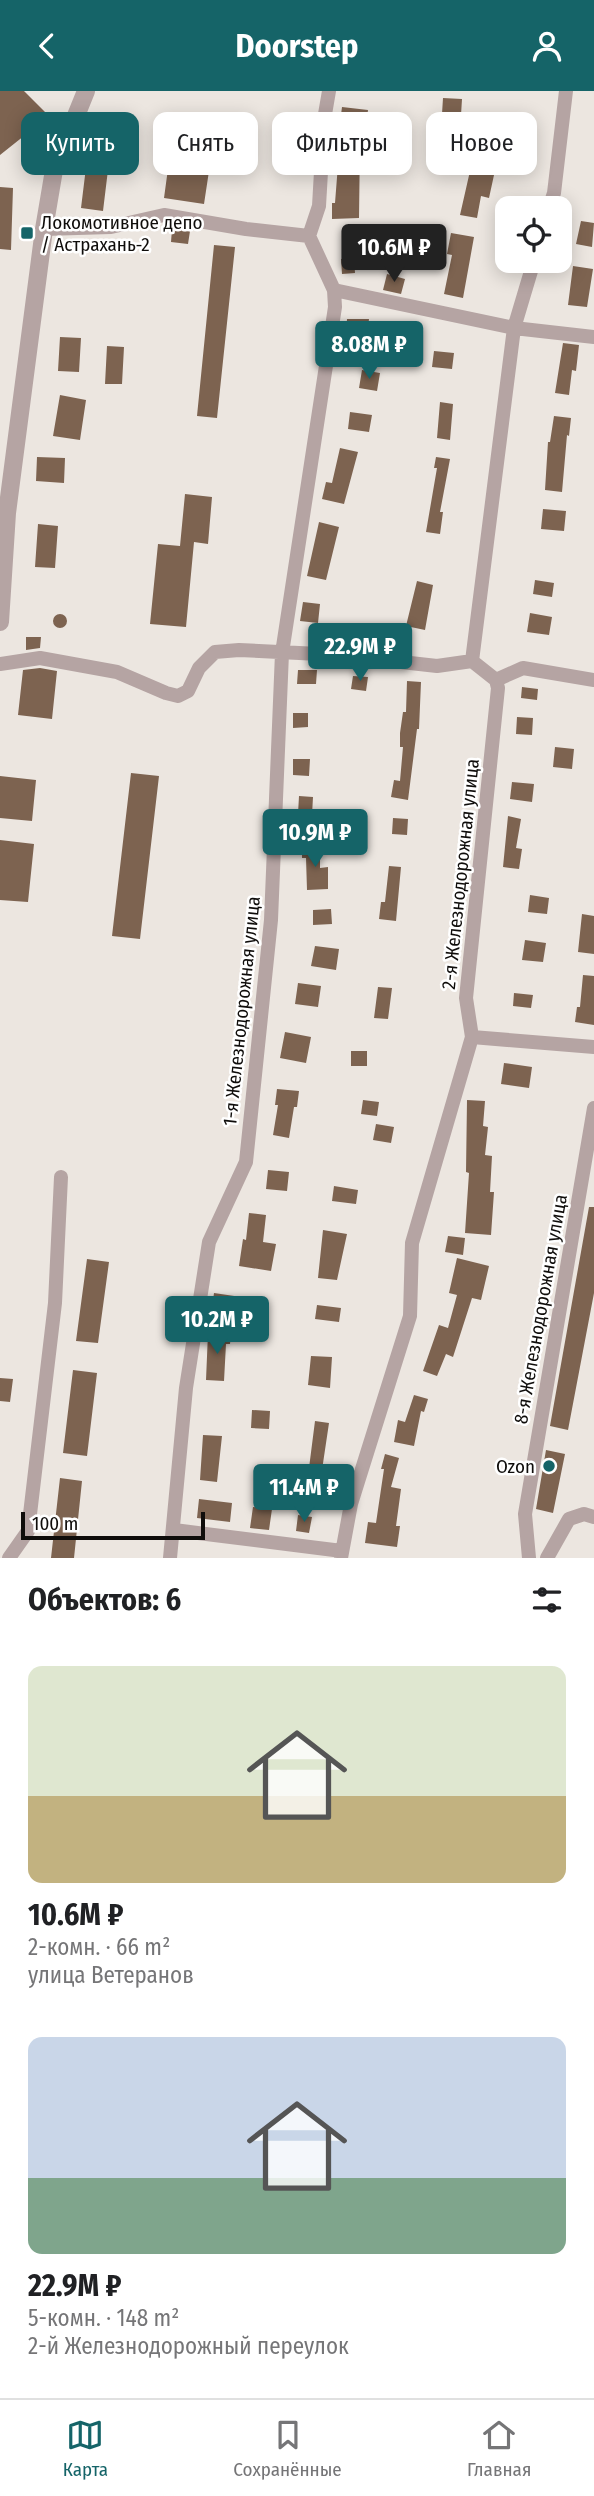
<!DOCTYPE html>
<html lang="ru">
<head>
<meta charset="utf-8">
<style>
  :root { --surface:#fff; --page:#f6f6f6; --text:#202124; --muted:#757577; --line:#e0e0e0; --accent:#156468 }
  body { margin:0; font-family:"Fira Sans Condensed",sans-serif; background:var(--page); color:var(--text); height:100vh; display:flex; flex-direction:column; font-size:26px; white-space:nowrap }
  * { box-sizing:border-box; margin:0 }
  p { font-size:23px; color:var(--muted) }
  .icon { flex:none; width:38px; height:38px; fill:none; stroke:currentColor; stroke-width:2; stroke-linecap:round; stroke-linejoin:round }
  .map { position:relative; height:1467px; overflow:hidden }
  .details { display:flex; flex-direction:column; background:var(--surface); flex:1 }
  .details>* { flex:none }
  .guide { position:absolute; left:21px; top:21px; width:553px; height:63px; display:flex; gap:14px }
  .tools { position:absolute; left:495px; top:105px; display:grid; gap:14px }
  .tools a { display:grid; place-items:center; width:77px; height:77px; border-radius:14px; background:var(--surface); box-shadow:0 4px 18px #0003; font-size:35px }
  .scale { position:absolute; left:21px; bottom:18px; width:184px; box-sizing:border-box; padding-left:7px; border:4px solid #0f0d0b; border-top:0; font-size:19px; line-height:24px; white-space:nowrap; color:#0f0d0b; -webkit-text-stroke:5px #fff; paint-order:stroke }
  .price { position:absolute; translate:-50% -60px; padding:0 16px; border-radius:7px; background:var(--accent); color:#fff; font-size:23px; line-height:46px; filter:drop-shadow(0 2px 4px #0008) }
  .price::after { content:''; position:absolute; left:50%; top:42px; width:21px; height:16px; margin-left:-10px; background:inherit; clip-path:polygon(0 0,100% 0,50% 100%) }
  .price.on { background:#222; color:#fff }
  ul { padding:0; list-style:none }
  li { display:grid; align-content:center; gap:14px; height:371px; padding:0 28px }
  li span { display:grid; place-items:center; height:217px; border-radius:14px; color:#555 }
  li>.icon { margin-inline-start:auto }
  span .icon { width:126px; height:126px; fill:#fffc; stroke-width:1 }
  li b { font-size:30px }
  h2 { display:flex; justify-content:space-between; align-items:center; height:84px; padding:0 28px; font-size:30px }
  .tag { padding:0 24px; border-radius:14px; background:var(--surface); box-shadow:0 4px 18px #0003; font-size:24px; line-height:63px }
  .tag.on { background:var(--accent); color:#fff }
  header { display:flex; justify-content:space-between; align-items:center; height:91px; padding:0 28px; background:var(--accent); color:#fff; font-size:32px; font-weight:700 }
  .tabs { display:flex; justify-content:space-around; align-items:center; height:98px; border-top:2px solid var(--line); background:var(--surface); font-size:19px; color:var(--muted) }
  .tabs a { display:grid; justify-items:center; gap:4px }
  .tabs .on { color:var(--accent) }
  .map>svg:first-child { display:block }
  .building { fill:#7d6350 }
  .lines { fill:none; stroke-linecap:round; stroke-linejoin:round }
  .minor { stroke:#b5a4a3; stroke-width:14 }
  .tertiary { stroke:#b5a4a3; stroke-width:18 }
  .poi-dot { fill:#156468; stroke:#fff; stroke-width:2.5 }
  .labels { text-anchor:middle; stroke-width:5; stroke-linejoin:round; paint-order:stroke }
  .poi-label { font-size:19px; fill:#0f0d0b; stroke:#fff; text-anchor:start }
  .street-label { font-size:19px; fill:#0f0d0b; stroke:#fff }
</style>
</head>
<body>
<header><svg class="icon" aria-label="back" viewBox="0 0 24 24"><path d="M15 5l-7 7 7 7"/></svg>Doorstep<svg class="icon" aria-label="person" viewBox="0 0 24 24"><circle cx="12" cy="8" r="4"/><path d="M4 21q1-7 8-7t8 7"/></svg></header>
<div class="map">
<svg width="594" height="1467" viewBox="0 0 594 1467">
  <rect width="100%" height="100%" fill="#ece6e0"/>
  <path class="building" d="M0 0H24L49 25 0 64Z
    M443 7 462 8 461 24 442 23Z
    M342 16 368 19 364 51 360 50 359 127 332 128V112H335L340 48 338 47Z
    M482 29 501 33 498 51 479 47Z
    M191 42 234 49 229 84 209 80 204 113 164 107 170 63 188 66Z
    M89 52 111 54 103 120 81 117Z
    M470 80 494 84 489 107 481 105 477 127 460 124Z
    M0 96 13 97 11 159 0 158Z
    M581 130 594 132 592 156 576 153Z
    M172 138 190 140 188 153 171 151Z
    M451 142 474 146 463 207 444 203 452 164 447 163Z
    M214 154 235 156 217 327 197 325Z
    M354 167 355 182 342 183 341 168Z
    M573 175 593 178 587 216 568 214Z
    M387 183 405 188 401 203 383 199Z
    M347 228H369L364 269 340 266 343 245H346Z
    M401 240 422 241 421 255H400Z
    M60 246 81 247 79 281 58 280Z
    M563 252 579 254 576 280 572 279 569 304 555 302Z
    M107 255 124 256 122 293H105Z
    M434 260 454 262 452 278 432 276Z
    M362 279 380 282 377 300 359 297Z
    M60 304 86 309 80 349 53 345Z
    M440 311 453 313 450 349 437 347Z
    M350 321 372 324 369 341 348 338Z
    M554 325 571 327 569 345 567 344 562 401 545 399 548 351H550Z
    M340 357 358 361 344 413 322 408 326 391 332 392Z
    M37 366 65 367 64 392 36 390Z
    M436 366 450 368 440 421H443L440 443 426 441 437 377H434Z
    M185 403 212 406 208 453 194 451 186 536 150 533 158 453 180 455Z
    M543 418 566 420 564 440 541 438Z
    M319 431 339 436 326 489 307 485Z
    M38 433 58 435 55 477 35 476Z
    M535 489 554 492 552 506 533 503Z
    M417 490 433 494 425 539 406 535Z
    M303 511 320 513 318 532 300 530Z
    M530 522 552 526 549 544 527 541Z
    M53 530a7 7 0 1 1 14 0a7 7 0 1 1-14 0Z
    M353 541 381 544 380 557 352 554Z
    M26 546H41L40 557 26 559Z
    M40 577 57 580 52 628 18 624 23 579Z
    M298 579H317L316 593H297Z
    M353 585 368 586 366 600 351 598Z
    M407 590 421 591 419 638H417L408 709 391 706 394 689 400 690 403 656H400V642L403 621H406Z
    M522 596 538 598 537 609 521 607Z
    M293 622H308V636L293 637Z
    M517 626 533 627 532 644 516 643Z
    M555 656 574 658 572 678 553 676Z
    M293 668H310L309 685 293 684Z
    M131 682 159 685 140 848 112 845Z
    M0 685 36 689 32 730 0 727Z
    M512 691 534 693 532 711 510 708Z
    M299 705 313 706 312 724 298 723Z
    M508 725 521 728 516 757 522 758 519 778 503 776Z
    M393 727 408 728 407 744 392 743Z
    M0 749 34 753 28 811 0 809Z
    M302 756H320V777L328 776V798L307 799 306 767H302Z
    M389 775 401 776 396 830 379 828 381 811H385Z
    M530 804 549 807 547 823 528 821Z
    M331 818 332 833 313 834V819Z
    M582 823 594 825V863L578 861Z
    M525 849 546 852 543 871 522 869Z
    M315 855 339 858 336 879 311 875Z
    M583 884 594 885V934L575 931 577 916H580Z
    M298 892 321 895 318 916 295 913Z
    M378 896 392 897 388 928 374 927Z
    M514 902 533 904 531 917 513 915Z
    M285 941 311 946 306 972 280 967Z
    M351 960H367V975H351Z
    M504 972 532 976 529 997 501 993Z
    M277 998 299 1000 297 1016H294L289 1047 273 1044 278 1014H275Z
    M363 1009 379 1011 377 1025 361 1023Z
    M467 1009 485 1010 483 1035 488 1036 485 1064 492 1065 490 1101H494L491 1144 465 1142 469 1082 466 1081Z
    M376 1033 394 1036 391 1052 373 1049Z
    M268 1079 289 1081 287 1100 266 1098Z
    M334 1095 358 1099 356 1113 332 1110Z
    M589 1116H594V1202L568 1339 550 1335Z
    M249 1122 266 1124 263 1151 276 1153 271 1180 239 1175 243 1148 246 1149Z
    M323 1139 347 1143 337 1189 318 1187Z
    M448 1145 465 1147 463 1164 445 1161Z
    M457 1167 489 1175 481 1209 472 1207 453 1266 446 1263 437 1285 423 1280 439 1234 448 1237 457 1204 449 1202Z
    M87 1168 109 1171 98 1252 76 1250Z
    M214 1202 241 1206 238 1228 211 1224Z
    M317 1214 341 1217 339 1231 315 1228Z
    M208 1242 231 1243 230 1253H226L224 1290 206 1289Z
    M311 1265 332 1266 330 1297 308 1294Z
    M73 1279 97 1282 87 1365 63 1362Z
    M0 1287 13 1288 10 1311 0 1310Z
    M414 1304 428 1308 424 1321 421 1320 414 1355 394 1351 398 1329 405 1331Z
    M252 1319 270 1320 269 1338 251 1337Z
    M315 1330 329 1332 322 1379 309 1377Z
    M203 1344 222 1345 217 1391 200 1389Z
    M546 1359 565 1363 553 1422 536 1418Z
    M385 1363 399 1367 391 1396 401 1398 396 1435H400L397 1456 365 1452 368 1431 376 1432 384 1378H381Z
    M60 1387 82 1390 74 1467H51Z
    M199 1408 232 1412 230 1431 197 1427Z
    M253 1416 272 1418 269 1439 250 1437Z
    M298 1424 312 1426 309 1442 296 1440Z"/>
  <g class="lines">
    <path class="minor" d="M549 117 554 102 566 0
      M44 138 111 136 164 124 246 138 309 145
      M334 199 514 237 594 246
      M472 570 514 237 534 170
      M0 573 40 567 117 581 166 602 178 605 188 600 199 577 215 561 239 559 339 564 437 575 472 570 496 589 523 577 594 589
      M472 946 594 956
      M174 1439 342 1460
      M9 1467 28 1440 55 1212 61 1086
      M170 1467 186 1297 209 1151 246 1071 271 829 282 562 335 216 334 199 309 145 319 115 324 29 329 0
      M341 1467 351 1413 410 1225 412 1152 472 946 466 907 498 597 496 589
      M529 1467 525 1423 594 1017
      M547 1467 569 1428 584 1423 594 1426"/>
    <path class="tertiary" d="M0 531 7 422 44 138 54 79 86 0"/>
  </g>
  <g class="poi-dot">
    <rect x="20" y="135" width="14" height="14" rx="3.5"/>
    <circle cx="549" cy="1375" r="7"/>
  </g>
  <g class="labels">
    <g class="poi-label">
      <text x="41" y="138">Локомотивное депо<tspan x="41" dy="22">/ Астрахань-2</tspan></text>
      <text x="535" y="1382" text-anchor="end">Ozon</text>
    </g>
    <g class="street-label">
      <text transform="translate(460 783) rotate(-84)" y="7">2-я Железнодорожная улица</text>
      <text transform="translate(241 920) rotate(-84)" y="7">1-я Железнодорожная улица</text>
      <text transform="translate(540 1218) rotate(-80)" y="7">8-я Железнодорожная улица</text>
    </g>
  </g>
</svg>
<div class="tools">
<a><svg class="icon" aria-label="locate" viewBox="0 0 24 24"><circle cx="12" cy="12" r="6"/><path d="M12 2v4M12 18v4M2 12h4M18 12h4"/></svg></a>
</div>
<div class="scale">100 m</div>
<b class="price on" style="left:394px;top:193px">10.6M ₽</b>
<b class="price" style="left:369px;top:290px">8.08M ₽</b>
<b class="price" style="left:360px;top:592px">22.9M ₽</b>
<b class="price" style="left:315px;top:778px">10.9M ₽</b>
<b class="price" style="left:217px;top:1265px">10.2M ₽</b>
<b class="price" style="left:304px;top:1433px">11.4M ₽</b>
<div class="guide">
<a class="tag on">Купить</a>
<a class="tag">Снять</a>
<a class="tag">Фильтры</a>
<a class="tag">Новое</a>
</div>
</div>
<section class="details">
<h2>Объектов: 6<svg class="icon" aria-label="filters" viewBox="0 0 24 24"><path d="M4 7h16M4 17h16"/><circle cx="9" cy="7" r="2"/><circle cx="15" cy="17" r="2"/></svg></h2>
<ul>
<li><span style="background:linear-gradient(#dfe7d0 60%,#c2b280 0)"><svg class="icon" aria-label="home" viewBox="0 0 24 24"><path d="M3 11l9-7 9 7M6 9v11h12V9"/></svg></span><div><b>10.6M ₽</b><p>2-комн. · 66 m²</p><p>улица Ветеранов</p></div></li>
<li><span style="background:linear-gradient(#c9d6e8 65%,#7fa58c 0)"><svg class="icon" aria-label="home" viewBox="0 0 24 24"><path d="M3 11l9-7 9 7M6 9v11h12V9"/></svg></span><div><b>22.9M ₽</b><p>5-комн. · 148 m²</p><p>2-й Железнодорожный переулок</p></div></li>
</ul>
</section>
<nav class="tabs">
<a class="on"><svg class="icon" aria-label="map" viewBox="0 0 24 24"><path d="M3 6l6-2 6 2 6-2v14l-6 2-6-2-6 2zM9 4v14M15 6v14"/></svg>Карта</a>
<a><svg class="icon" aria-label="saved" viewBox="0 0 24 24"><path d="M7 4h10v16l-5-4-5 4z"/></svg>Сохранённые</a>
<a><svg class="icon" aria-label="home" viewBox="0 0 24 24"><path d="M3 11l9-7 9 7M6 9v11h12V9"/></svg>Главная</a>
</nav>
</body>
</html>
